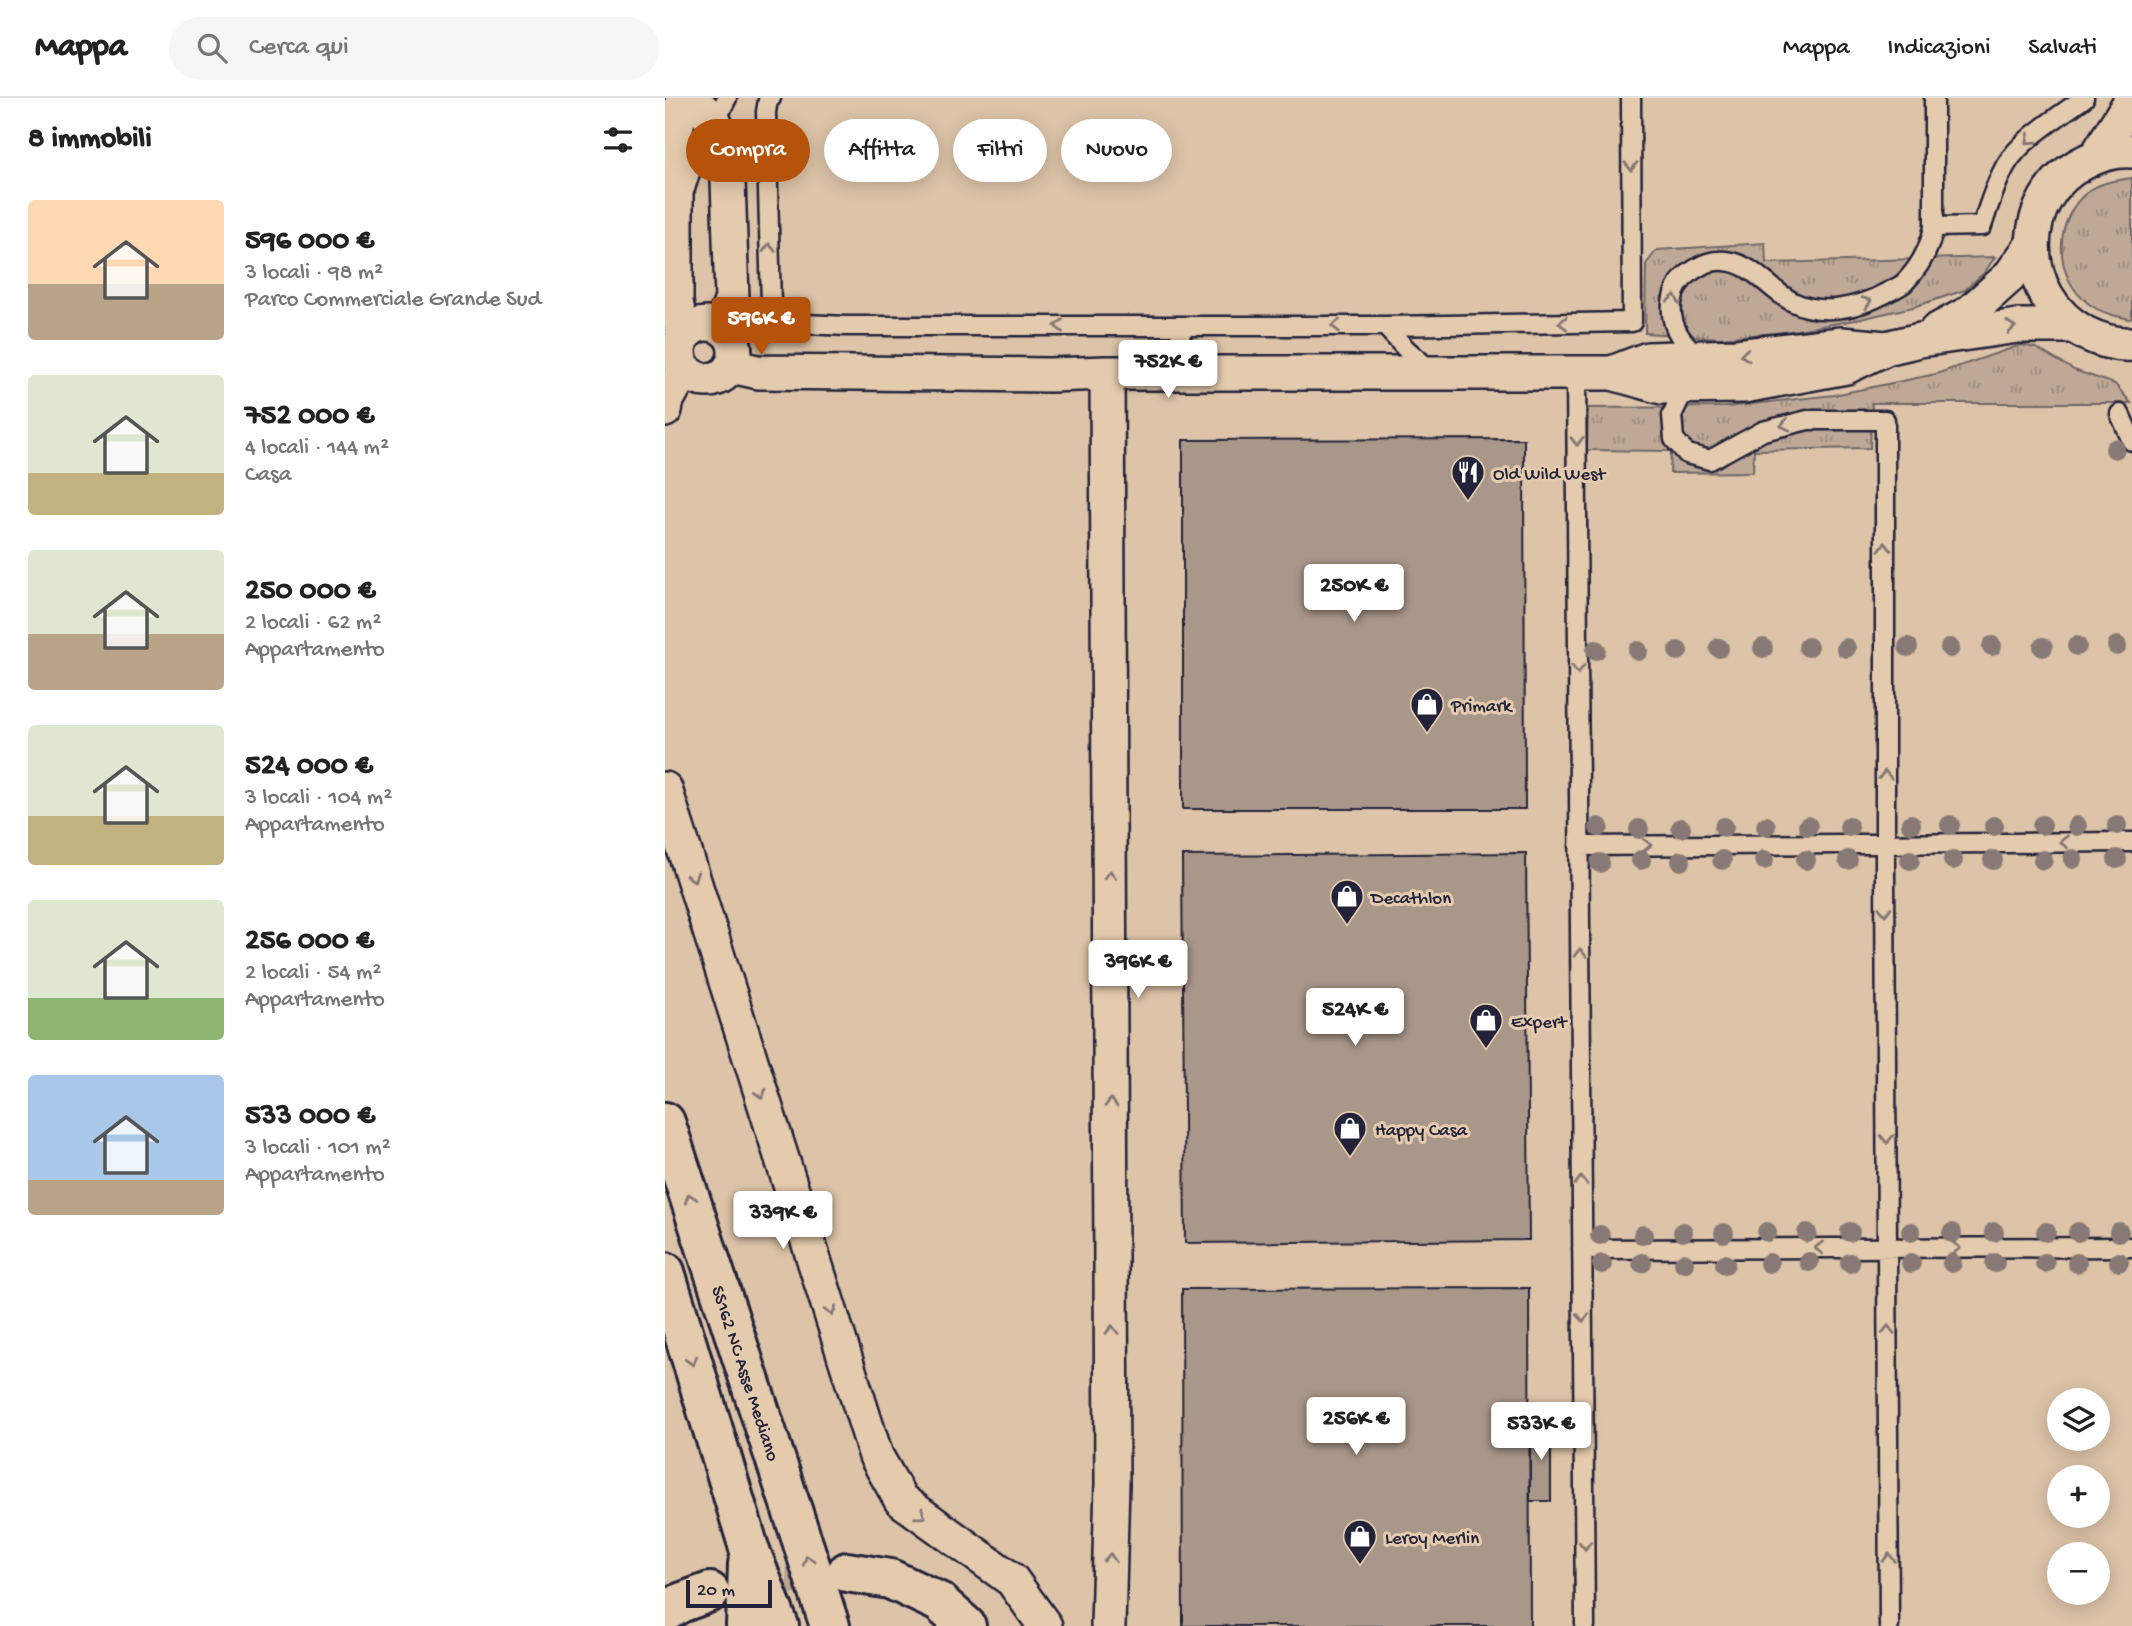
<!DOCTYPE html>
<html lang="it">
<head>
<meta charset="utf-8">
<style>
  :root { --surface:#fff; --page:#f6f6f6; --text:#222; --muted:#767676; --line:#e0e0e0; --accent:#b45309 }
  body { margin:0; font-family:"Gochi Hand",sans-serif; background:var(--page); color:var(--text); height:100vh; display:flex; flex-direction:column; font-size:26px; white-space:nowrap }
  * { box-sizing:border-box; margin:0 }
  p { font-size:23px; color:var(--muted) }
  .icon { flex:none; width:38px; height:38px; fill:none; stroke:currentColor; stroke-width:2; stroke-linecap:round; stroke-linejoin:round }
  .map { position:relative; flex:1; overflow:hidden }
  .side { display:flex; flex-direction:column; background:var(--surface); width:665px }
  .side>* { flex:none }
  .hud { position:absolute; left:21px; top:21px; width:665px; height:63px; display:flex; gap:14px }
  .tools { position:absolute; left:1382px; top:1290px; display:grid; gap:14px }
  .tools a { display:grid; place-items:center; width:63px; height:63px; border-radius:50%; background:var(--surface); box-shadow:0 4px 18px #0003; font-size:35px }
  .scale { position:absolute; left:21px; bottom:18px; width:86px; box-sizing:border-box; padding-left:7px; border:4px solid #22223b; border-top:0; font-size:19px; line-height:24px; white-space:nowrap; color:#22223b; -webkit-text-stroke:5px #e5cbad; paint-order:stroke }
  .price { position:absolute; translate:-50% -60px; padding:0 16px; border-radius:7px; background:#fff; color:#222; font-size:23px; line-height:46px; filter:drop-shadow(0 2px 4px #0008) }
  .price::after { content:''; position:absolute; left:50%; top:42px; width:21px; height:16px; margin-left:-10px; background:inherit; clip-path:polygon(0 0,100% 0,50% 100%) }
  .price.current { background:var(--accent); color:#fff }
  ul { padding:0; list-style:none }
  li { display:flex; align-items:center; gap:21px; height:175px; padding:0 28px }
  li span { display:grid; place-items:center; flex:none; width:196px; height:140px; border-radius:7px; color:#555 }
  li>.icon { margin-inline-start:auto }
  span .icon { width:84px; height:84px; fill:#fffc; stroke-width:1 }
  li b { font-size:30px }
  h2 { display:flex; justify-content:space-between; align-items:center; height:84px; padding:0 28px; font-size:30px }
  .pill { padding:0 24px; border-radius:32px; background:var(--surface); box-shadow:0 4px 18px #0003; font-size:24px; line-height:63px }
  .pill.current { background:var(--accent); color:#fff }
  header { display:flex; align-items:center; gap:42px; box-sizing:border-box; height:98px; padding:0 35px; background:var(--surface); border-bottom:2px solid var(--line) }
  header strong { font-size:33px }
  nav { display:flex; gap:38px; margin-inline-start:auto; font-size:24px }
  .search { width:490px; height:63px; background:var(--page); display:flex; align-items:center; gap:18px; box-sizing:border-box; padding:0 24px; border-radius:38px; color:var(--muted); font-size:26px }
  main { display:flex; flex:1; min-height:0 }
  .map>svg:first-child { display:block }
  .grass { fill:url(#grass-tufts); stroke:#706668; stroke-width:2 }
  .building { fill:#a9978a; stroke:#22223b; stroke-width:2 }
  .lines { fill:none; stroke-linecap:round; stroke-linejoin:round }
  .trunk-tunnel { stroke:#b8a492; stroke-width:38; stroke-dasharray:38 19; stroke-linecap:butt }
  .service-casing { stroke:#22223b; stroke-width:23 }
  .minor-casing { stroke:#22223b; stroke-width:38 }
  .trunk-casing { stroke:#22223b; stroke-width:44 }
  .service { stroke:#e5cbad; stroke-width:18 }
  .minor { stroke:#e5cbad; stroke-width:33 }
  .trunk { stroke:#e5cbad; stroke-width:38 }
  .tree { fill:#877a76 }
  .oneway { stroke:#847674 }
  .labels { text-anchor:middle; stroke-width:6; stroke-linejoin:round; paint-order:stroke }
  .poi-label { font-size:19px; fill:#22223b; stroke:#e5cbad; text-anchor:start }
  .street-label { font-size:19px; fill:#22223b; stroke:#e5cbad }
</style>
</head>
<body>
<header>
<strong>Mappa</strong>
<div class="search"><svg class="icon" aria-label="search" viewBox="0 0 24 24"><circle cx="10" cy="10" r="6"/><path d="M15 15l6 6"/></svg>Cerca qui</div>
<nav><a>Mappa</a><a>Indicazioni</a><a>Salvati</a></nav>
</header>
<main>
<section class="side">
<h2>8 immobili<svg class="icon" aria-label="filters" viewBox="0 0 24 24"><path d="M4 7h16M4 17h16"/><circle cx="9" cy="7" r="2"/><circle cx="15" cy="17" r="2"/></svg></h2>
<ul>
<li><span style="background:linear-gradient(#ffd9b3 60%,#b9a48a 0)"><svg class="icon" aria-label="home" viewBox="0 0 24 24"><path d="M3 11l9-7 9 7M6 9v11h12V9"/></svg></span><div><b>596 000 €</b><p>3 locali · 98 m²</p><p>Parco Commerciale Grande Sud</p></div></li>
<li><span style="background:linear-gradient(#dfe7d0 70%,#c2b280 0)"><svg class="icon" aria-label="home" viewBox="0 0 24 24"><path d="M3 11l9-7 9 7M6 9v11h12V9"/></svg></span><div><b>752 000 €</b><p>4 locali · 144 m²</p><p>Casa</p></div></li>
<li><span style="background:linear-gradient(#dfe7d0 60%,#b9a48a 0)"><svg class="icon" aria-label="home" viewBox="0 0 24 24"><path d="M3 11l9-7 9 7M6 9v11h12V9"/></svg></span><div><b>250 000 €</b><p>2 locali · 62 m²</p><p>Appartamento</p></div></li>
<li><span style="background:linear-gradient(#dfe7d0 65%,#c2b280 0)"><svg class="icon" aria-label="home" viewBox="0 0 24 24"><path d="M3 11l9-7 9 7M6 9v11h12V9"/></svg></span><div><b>524 000 €</b><p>3 locali · 104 m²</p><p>Appartamento</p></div></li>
<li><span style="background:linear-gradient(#dfe7d0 70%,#8fb573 0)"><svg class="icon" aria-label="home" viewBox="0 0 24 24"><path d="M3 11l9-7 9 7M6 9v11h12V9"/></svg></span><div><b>256 000 €</b><p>2 locali · 54 m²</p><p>Appartamento</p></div></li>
<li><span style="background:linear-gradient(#a9c7e8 75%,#b9a48a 0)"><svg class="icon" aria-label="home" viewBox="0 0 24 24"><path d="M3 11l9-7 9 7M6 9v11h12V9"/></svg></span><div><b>533 000 €</b><p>3 locali · 101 m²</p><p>Appartamento</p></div></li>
</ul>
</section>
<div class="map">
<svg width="1467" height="1528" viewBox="0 0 1467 1528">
  <defs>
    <pattern id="grass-tufts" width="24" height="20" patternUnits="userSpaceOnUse" patternTransform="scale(1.75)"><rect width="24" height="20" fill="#bfa996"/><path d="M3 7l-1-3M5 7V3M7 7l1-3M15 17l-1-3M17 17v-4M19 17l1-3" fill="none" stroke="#9b897c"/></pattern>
  </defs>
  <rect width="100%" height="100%" fill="#ddc4a8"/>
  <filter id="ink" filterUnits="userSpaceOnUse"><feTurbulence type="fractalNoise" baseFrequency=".0143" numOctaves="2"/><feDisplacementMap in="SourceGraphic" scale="14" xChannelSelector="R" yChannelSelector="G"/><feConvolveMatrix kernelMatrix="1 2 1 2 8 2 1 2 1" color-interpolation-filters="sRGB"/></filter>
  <g filter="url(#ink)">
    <path class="grass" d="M1467 80V220L1465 221C1451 218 1436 215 1424 206 1387 179 1388 119 1425 92 1438 84 1452 82 1467 80Z
      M1100 145 1101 165 1330 159 1319 175 1300 192 1248 209 1191 222 1121 234 1055 240 980 235 981 166 992 152Z
      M1356 247 1371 250 1409 272 1450 286 1466 305H1207L1205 350 1089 352 1088 374 1005 375 1006 353 922 352 923 310 1061 309 1169 297 1271 276Z"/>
    <path class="building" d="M859 341 860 711H518V342Z
      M861 755 864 1142 520 1145 517 758Z
      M864 1190 865 1528H518L517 1191Z
      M865 1326H886V1403H865Z"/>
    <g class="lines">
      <path class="trunk-tunnel" d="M66 1489 113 1478 180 1475"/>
      <defs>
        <path id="service" d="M106 0 103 2 101 14 106 207 112 220 121 225 181 228H720L967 224 966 0
          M20 91 26 72 62 0
          M1269 129 1317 128C1324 107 1330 86 1341 67 1356 41 1395 18 1419 0
          M720 228 741 251 766 273
          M1034 260C1028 254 1021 247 1016 240 1001 218 1004 189 1026 174 1037 166 1046 162 1060 163 1088 165 1104 192 1128 204 1157 218 1193 210 1221 195 1227 192 1234 189 1239 185 1255 169 1265 150 1269 129V0
          M514 275 516 228
          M911 275 920 1528
          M1020 290 1007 317 1009 341 1022 356 1045 362 1098 333 1143 322H1220V777L1224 1528
          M1455 316 1467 343
          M914 748 1467 744
          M917 1151 1467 1149"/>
        <path id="minor" d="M26 0 49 23 62 53 67 200 57 230
          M1467 53C1452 52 1434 57 1420 64 1349 99 1353 199 1420 235 1434 242 1451 247 1467 246
          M1431 59 1467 1
          M14 254a28 28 0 1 1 56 0a28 28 0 1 1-56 0Z
          M1271 233 1304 215 1344 179 1367 147
          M18 238 11 204V31L18 0
          M66 268 93 274 385 277 442 275H947L997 289 1079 288 1181 269 1221 250 1255 242 1353 228H1407
          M442 275 447 1386 443 1528
          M947 275 983 261 1071 258 1176 246 1221 250
          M0 312 2 302 19 271
          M0 691 211 1358 236 1402 347 1482 380 1528"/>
        <g id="trunk">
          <path id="s1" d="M0 1024 165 1528"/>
          <path d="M0 1174 84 1450 114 1528"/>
          <path d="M182 1474 225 1481 274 1504 301 1528"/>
          <path d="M0 1514 15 1505 45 1494"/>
          <path d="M81 1528 83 1466"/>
        </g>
      </defs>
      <use href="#service" class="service-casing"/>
      <use href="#minor" class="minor-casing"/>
      <use href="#trunk" class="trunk-casing"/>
      <use href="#service" class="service"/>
      <use href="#minor" class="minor"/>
      <use href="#trunk" class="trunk"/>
    </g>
    <g class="tree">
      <circle cx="1450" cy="351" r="10"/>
      <circle cx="1327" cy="548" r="10"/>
      <circle cx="1412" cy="548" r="10"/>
      <circle cx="1452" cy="548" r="10"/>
      <circle cx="1143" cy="549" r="10"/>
      <circle cx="1243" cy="549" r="10"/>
      <circle cx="1378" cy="549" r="10"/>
      <circle cx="1054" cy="550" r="10"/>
      <circle cx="1098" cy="550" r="10"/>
      <circle cx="1181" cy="550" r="10"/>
      <circle cx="1285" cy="550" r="10"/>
      <circle cx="931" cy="552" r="10"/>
      <circle cx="973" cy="553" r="10"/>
      <circle cx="1013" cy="553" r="10"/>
      <circle cx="1246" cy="726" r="10"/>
      <circle cx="1285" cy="727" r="10"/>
      <circle cx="1377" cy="727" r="10"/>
      <circle cx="1452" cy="727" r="10"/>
      <circle cx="1101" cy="728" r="10"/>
      <circle cx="1143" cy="728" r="10"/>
      <circle cx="1329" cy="728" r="10"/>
      <circle cx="1412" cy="728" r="10"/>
      <circle cx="934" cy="729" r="10"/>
      <circle cx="1059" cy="729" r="10"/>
      <circle cx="1184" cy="729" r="10"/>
      <circle cx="1016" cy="730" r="10"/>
      <circle cx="974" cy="731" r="10"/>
      <circle cx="1408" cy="761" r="10"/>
      <circle cx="1452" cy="761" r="10"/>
      <circle cx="976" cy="762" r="10"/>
      <circle cx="1057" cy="762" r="10"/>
      <circle cx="1099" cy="762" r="10"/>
      <circle cx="1141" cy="762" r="10"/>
      <circle cx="1183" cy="762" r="10"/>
      <circle cx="1245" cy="762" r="10"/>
      <circle cx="1288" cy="762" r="10"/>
      <circle cx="1328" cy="762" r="10"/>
      <circle cx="1378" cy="762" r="10"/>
      <circle cx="1016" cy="763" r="10"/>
      <circle cx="935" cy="765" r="10"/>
      <circle cx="1018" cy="1134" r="10"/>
      <circle cx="1102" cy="1134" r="10"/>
      <circle cx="1185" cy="1134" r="10"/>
      <circle cx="1246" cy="1134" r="10"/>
      <circle cx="1329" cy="1134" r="10"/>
      <circle cx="1381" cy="1134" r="10"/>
      <circle cx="1413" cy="1134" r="10"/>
      <circle cx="1454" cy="1134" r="10"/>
      <circle cx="1059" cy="1135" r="10"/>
      <circle cx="1142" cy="1135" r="10"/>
      <circle cx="1287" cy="1135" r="10"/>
      <circle cx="935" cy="1137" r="10"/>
      <circle cx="978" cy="1137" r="10"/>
      <circle cx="1144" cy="1164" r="10"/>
      <circle cx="1454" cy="1164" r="10"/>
      <circle cx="977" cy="1165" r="10"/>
      <circle cx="1019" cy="1165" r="10"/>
      <circle cx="1104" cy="1165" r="10"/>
      <circle cx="1185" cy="1165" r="10"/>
      <circle cx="1246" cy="1165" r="10"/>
      <circle cx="1287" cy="1165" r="10"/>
      <circle cx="1330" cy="1165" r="10"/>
      <circle cx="1380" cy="1165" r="10"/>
      <circle cx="1412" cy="1165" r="10"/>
      <circle cx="937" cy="1166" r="10"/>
      <circle cx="1060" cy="1166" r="10"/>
    </g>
    <defs><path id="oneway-chevron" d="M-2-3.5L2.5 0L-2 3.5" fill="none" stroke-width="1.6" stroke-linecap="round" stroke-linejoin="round" transform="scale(1.75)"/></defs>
    <g class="oneway">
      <use href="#oneway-chevron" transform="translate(1365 42) rotate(138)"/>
      <use href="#oneway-chevron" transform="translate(966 68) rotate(90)"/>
      <use href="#oneway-chevron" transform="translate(104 150) rotate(-91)"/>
      <use href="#oneway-chevron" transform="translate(1009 201) rotate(-79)"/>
      <use href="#oneway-chevron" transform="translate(1202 204) rotate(-20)"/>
      <use href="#oneway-chevron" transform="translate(898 225) rotate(179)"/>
      <use href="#oneway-chevron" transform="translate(394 228) rotate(180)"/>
      <use href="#oneway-chevron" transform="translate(671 228) rotate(180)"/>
      <use href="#oneway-chevron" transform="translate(1346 229) rotate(-6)"/>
      <use href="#oneway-chevron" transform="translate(1080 257) rotate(174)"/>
      <use href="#oneway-chevron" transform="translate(1120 327) rotate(167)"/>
      <use href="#oneway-chevron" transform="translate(912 343) rotate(89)"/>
      <use href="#oneway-chevron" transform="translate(1220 449) rotate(-90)"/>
      <use href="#oneway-chevron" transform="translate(913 571) rotate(90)"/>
      <use href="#oneway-chevron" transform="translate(1220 677) rotate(-90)"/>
      <use href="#oneway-chevron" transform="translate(1399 744) rotate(180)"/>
      <use href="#oneway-chevron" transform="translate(982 747) rotate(-1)"/>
      <use href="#oneway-chevron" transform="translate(445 777) rotate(-90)"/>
      <use href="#oneway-chevron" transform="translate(28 779) rotate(73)"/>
      <use href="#oneway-chevron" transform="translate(1220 813) rotate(89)"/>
      <use href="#oneway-chevron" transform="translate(915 855) rotate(-90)"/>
      <use href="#oneway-chevron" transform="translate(96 996) rotate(73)"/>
      <use href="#oneway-chevron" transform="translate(446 1005) rotate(-90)"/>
      <use href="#oneway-chevron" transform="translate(1222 1041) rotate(90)"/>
      <use href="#oneway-chevron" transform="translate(916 1083) rotate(-90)"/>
      <use href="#oneway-chevron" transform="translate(25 1100) rotate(-108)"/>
      <use href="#oneway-chevron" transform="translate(1154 1150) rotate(180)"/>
      <use href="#oneway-chevron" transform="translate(1291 1150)"/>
      <use href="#oneway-chevron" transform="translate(166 1213) rotate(72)"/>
      <use href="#oneway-chevron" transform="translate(918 1219) rotate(90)"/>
      <use href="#oneway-chevron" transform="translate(447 1232) rotate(-90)"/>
      <use href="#oneway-chevron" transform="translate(1223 1232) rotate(-90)"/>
      <use href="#oneway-chevron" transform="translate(27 1263) rotate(73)"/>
      <use href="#oneway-chevron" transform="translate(256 1417) rotate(37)"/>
      <use href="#oneway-chevron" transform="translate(920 1447) rotate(89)"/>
      <use href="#oneway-chevron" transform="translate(445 1460) rotate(-88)"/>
      <use href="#oneway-chevron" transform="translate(1224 1460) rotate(-90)"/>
      <use href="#oneway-chevron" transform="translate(143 1462) rotate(-108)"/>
    </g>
  </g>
  <defs>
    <symbol id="restaurant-pin" viewBox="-11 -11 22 30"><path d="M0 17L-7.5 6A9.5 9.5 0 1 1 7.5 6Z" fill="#22223b" stroke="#e5cbad"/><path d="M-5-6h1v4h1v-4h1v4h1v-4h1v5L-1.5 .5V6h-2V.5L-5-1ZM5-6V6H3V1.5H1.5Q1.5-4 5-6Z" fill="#fff"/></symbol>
    <symbol id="shop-pin" viewBox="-11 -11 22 30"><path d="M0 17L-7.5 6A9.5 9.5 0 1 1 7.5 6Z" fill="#22223b" stroke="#e5cbad"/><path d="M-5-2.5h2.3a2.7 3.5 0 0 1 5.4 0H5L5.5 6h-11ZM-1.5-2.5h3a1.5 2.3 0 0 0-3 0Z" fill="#fff"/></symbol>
  </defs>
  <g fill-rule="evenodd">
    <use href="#restaurant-pin" x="784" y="355" width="38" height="52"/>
    <use href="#shop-pin" x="743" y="587" width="38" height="52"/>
    <use href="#shop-pin" x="663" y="779" width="38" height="52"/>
    <use href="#shop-pin" x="802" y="903" width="38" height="52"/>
    <use href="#shop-pin" x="666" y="1011" width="38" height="52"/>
    <use href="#shop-pin" x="676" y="1419" width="38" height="52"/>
  </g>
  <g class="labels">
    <g class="poi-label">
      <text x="828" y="381">Old Wild West</text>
      <text x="786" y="613">Primark</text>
      <text x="706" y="805">Decathlon</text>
      <text x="846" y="929">Expert</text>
      <text x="710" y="1037">Happy Casa</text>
      <text x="720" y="1445">Leroy Merlin</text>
    </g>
    <g class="street-label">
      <text dy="7" stroke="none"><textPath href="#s1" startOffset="264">SS162 NC Asse Mediano</textPath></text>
    </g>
  </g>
</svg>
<div class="tools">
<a><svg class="icon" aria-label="layers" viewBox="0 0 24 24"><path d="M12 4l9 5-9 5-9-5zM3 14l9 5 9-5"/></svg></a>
<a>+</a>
<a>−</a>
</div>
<div class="scale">20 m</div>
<b class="price current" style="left:96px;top:259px">596K €</b>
<b class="price" style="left:503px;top:302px">752K €</b>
<b class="price" style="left:689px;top:526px">250K €</b>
<b class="price" style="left:473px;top:902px">396K €</b>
<b class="price" style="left:690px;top:950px">524K €</b>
<b class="price" style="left:118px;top:1153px">339K €</b>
<b class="price" style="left:691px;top:1359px">256K €</b>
<b class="price" style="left:876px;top:1364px">533K €</b>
<div class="hud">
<a class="pill current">Compra</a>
<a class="pill">Affitta</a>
<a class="pill">Filtri</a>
<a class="pill">Nuovo</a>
</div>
</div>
</main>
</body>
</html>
